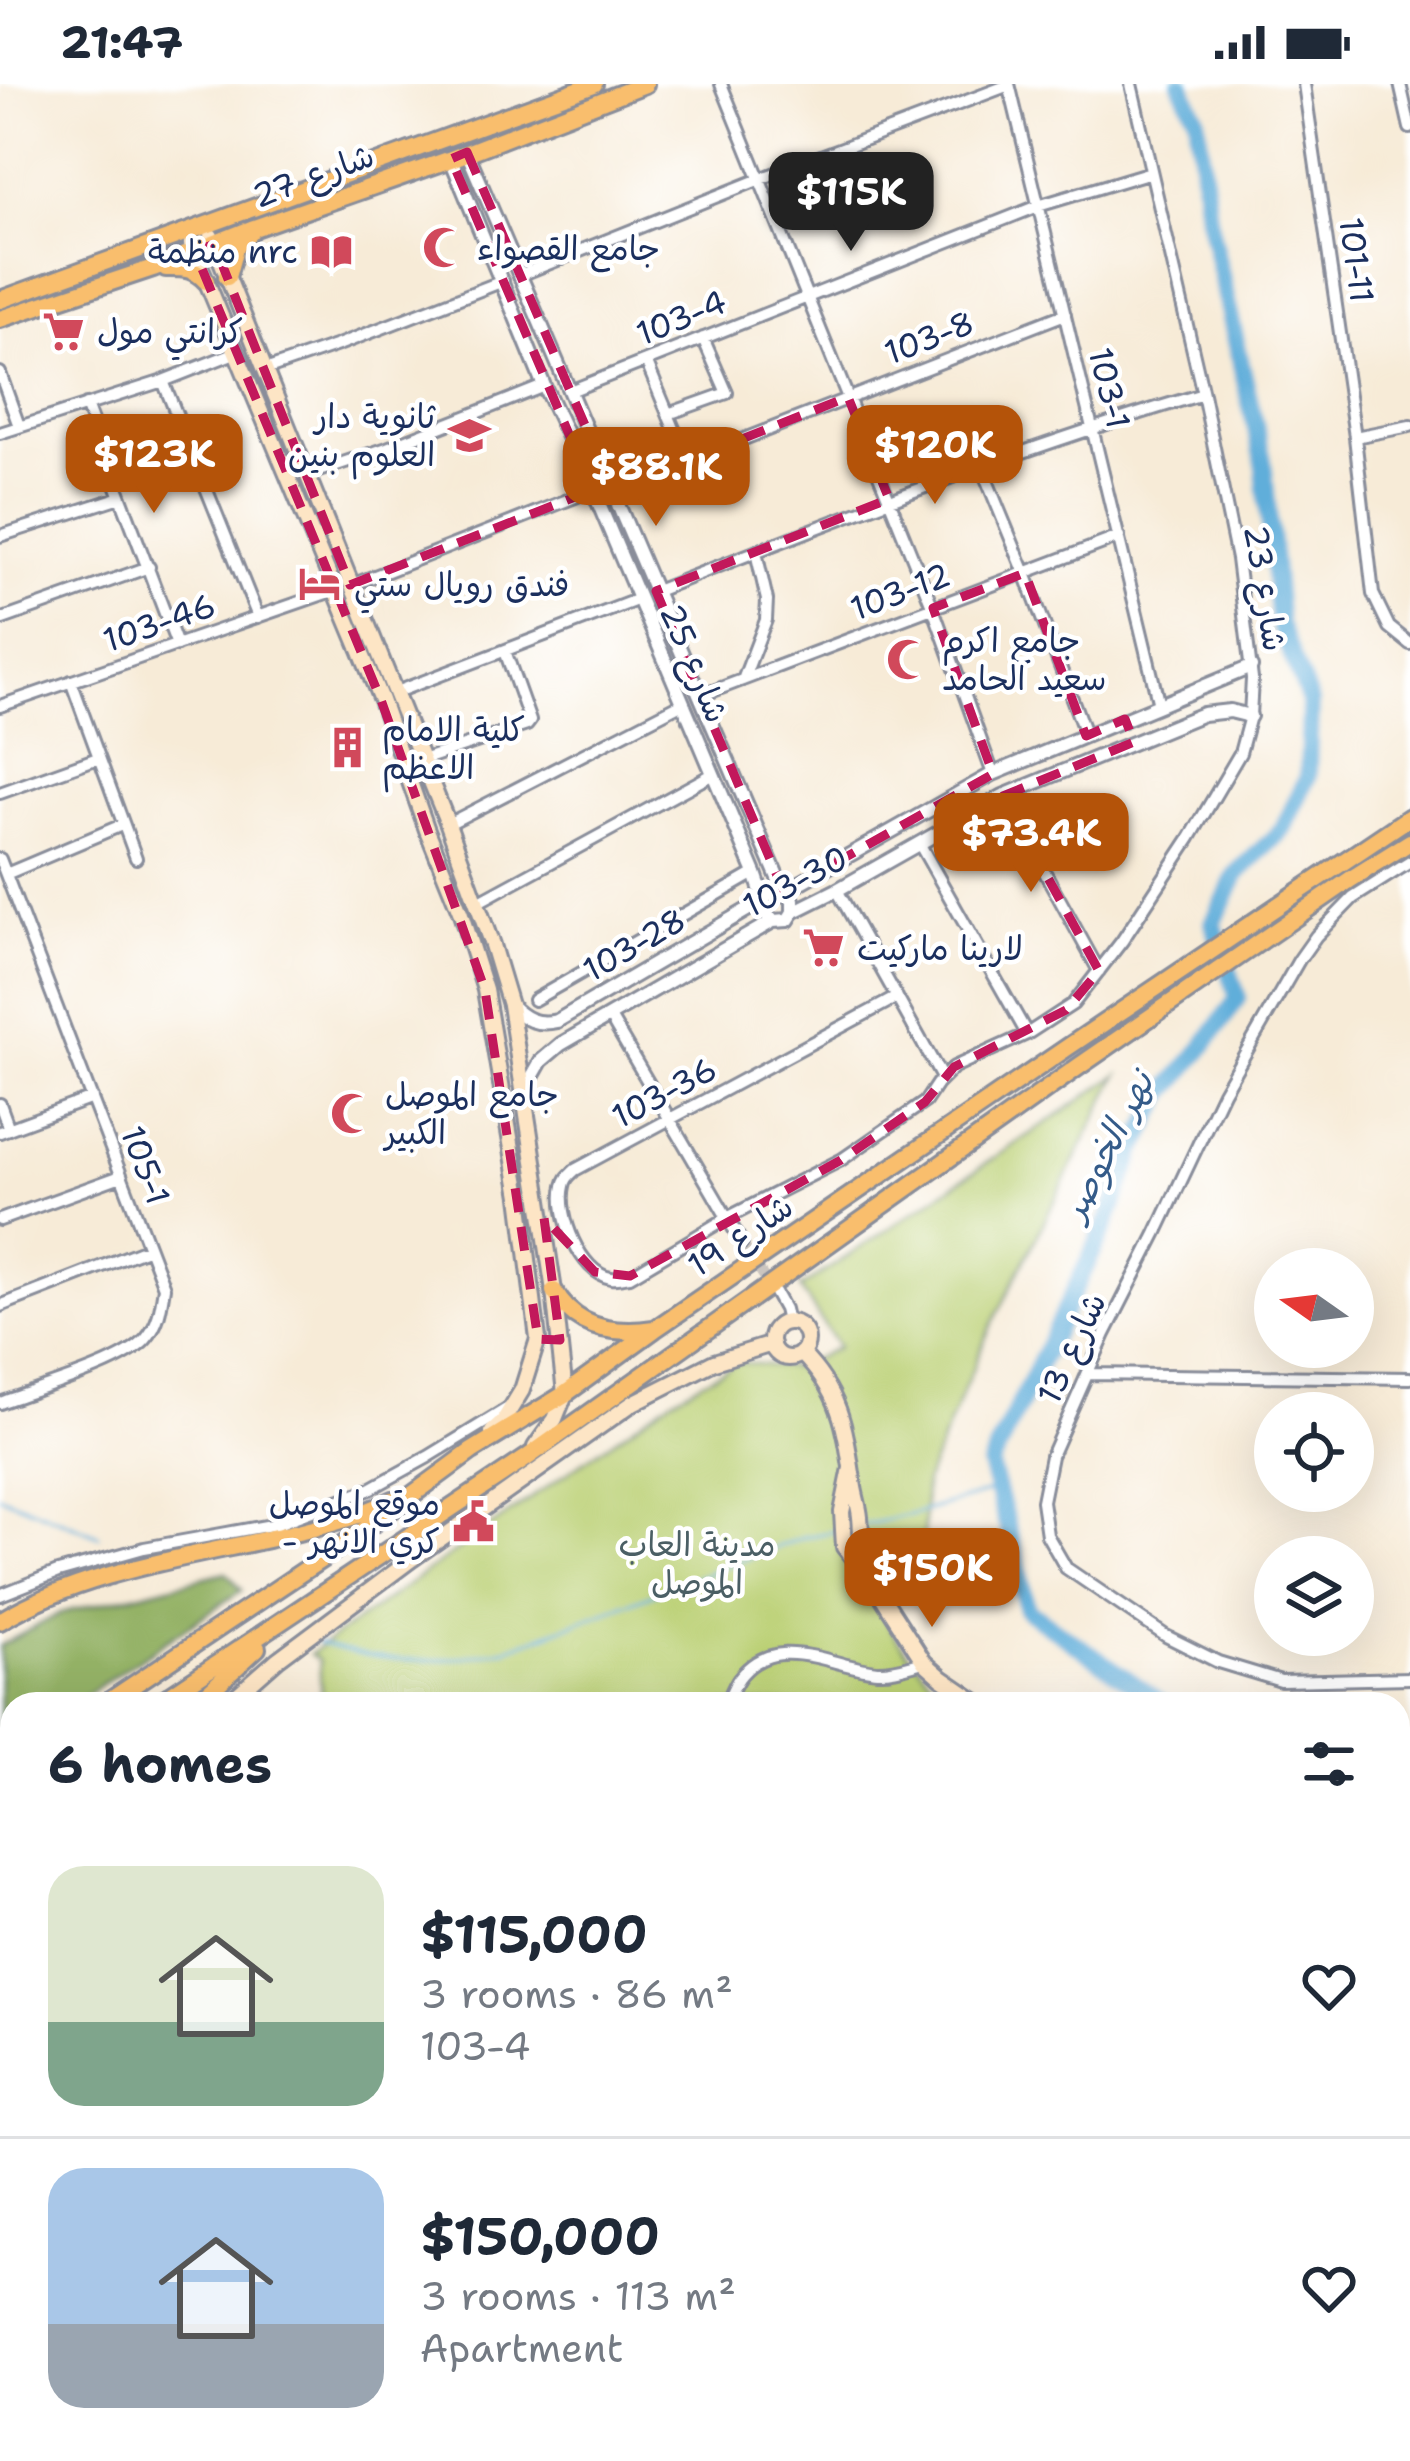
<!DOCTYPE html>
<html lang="en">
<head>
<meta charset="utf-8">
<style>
  :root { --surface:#fff; --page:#f6f6f7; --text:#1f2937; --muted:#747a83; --line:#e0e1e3; --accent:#b45309 }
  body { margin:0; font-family:"Shantell Sans","Playpen Sans Arabic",sans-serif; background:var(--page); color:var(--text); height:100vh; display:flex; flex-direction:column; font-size:45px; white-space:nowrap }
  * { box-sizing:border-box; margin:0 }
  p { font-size:39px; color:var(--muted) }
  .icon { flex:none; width:66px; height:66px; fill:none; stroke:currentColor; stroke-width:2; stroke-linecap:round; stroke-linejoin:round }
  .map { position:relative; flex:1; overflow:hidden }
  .side { position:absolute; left:0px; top:1608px; width:1410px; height:771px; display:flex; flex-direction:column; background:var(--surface); border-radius:36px 36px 0 0; box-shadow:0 12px 48px #0002 }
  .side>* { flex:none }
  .needle { width:78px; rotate:284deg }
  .controls { position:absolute; left:1254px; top:1164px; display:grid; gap:24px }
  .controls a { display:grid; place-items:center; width:120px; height:120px; border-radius:50%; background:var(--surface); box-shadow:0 12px 48px #0002; font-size:60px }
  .price { position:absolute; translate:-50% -102px; padding:0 27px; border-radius:24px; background:var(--accent); color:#fff; font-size:39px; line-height:78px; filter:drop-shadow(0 3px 6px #0008) }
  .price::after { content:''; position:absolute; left:50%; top:72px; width:36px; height:27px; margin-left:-18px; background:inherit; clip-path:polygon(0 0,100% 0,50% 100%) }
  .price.active { background:#222; color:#fff }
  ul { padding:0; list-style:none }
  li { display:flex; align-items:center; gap:36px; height:300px; padding:0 48px }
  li+li { border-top:3px solid var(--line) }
  li span { display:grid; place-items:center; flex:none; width:336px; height:240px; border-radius:36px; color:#555 }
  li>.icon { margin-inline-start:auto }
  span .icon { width:144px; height:144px; fill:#fffc; stroke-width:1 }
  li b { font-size:51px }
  h2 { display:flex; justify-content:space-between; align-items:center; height:144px; padding:0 48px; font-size:51px }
  .status { display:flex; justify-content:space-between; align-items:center; height:84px; padding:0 60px; background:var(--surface); direction:ltr }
  .status svg { height:33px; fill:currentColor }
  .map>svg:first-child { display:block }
  .green { fill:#bbd074; stroke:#6b8069; stroke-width:3 }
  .forest { fill:#94b266; stroke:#587062; stroke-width:3 }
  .water { fill:#61aeda; stroke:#3e6e9c; stroke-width:3 }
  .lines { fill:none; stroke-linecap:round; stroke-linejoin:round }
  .stream { stroke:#61aeda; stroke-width:3 }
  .river { stroke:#61aeda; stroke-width:18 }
  .minor-tunnel { stroke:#cbc5bf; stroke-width:10; stroke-dasharray:10 5; stroke-linecap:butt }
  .minor-casing { stroke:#898d9a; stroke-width:16 }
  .tertiary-casing { stroke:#898d9a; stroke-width:18 }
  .secondary-casing { stroke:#898d9a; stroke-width:20 }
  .primary-casing { stroke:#898d9a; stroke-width:22 }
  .trunk-casing { stroke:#898d9a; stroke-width:22 }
  .minor { stroke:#fff; stroke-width:10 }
  .tertiary { stroke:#fff; stroke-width:12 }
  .secondary { stroke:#fde5c5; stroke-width:14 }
  .primary { stroke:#f9be6d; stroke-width:16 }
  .trunk { stroke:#f9be6d; stroke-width:16 }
  .marked { fill:none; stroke:#c2185b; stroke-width:9; stroke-dasharray:24 15; stroke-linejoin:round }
  .labels { text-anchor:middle; stroke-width:9; stroke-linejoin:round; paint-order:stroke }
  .street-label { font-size:33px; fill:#1b2f5e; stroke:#fff }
  .poi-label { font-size:33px; fill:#1b2f5e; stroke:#fff; text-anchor:start }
  .park-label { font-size:33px; fill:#4b5f65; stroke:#fff }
  .water-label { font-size:36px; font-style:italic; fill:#345b89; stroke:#fff }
</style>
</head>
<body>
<div class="status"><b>21:47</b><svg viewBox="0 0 49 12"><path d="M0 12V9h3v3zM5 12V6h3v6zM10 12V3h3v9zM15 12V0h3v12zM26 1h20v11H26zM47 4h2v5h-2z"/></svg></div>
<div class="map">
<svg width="1410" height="2377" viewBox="0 0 1410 2377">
  <rect width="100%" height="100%" fill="#fff"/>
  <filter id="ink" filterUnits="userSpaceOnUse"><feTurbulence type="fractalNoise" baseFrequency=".00833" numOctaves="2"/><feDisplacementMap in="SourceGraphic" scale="24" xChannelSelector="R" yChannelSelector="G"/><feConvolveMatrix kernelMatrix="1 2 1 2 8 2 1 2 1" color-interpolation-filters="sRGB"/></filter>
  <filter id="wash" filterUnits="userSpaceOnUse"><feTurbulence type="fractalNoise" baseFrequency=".004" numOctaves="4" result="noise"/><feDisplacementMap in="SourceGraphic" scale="48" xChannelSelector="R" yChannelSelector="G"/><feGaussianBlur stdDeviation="2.7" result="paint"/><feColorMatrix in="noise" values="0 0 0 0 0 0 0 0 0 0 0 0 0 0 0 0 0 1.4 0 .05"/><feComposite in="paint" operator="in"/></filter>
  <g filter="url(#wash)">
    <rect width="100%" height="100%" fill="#f7ebd7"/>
    <path class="green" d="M1118 991 986 1253 925 1398 923 1474 857 1489 899 1558 933 1598 965 1620H322L319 1577 310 1570 676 1312 738 1278 796 1284 838 1263 800 1204Z
      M498 2367H775L761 2377H510Z"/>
    <path class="forest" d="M226 1488 242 1506 72 1620H12V1660L0 1668V1562L61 1529Z
      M12 1746V1919L0 1987V1754Z
      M1410 1767V2054L1398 2028V1770Z"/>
    <path class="water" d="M1410 2248V2377H1077L1100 2367H1398V2256Z"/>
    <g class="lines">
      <path class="stream" d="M0 1412 99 1452
        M864 1441 913 1430 997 1406
        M317 1559C379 1580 443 1581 506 1565L804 1453 837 1447"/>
      <path class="river" d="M1163 1620 1027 1526 1013 1462 990 1381 1106 1141 1134 1068 1164 1010 1199 969 1238 914 1213 839 1237 790 1283 745 1308 692 1310 618 1279 540 1263 376 1208 133 1197 33 1181 0
        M1398 1671H1410"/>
    </g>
  </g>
  <g filter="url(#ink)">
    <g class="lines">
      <path class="minor-tunnel" d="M742 1159 773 1207"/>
      <defs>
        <path id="minor" d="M721 0 933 524 993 690
          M1009 0 1159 621
          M1304 0 1355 353 1373 510 1389 543 1410 560
          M1400 0 1410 44
          M520 191 760 95 1009 1
          M646 277 687 376
          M265 286 338 261 503 197
          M0 289 19 342
          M163 297 258 533
          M570 307 1038 122 1151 88
          M86 321 177 561
          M668 330 727 309 703 254
          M0 349 163 297 237 268
          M1355 353 1410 342
          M981 382 1025 489 1086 652
          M307 391 387 364 544 302
          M613 406 1065 230
          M0 452 121 413
          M352 501 593 406
          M656 507C837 435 1017 365 1203 310
          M0 536 149 483
          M743 596 766 536 767 516 756 468
          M71 597 136 774
          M396 608 639 515
          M700 612 1119 453
          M0 622 335 506
          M422 676 527 641 530 637 505 567
          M0 709 98 674
          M1003 712 1099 887
          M448 740 683 619
          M919 759 1027 950
          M0 775 164 1203C161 1223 159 1240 146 1255 124 1281 34 1306 0 1319
          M1410 778 1353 814 1316 852 1299 876 1223 1008 1156 1150 1105 1250 1051 1372 1042 1417 1047 1451 1066 1484 1166 1552 1218 1578 1281 1597 1410 1594
          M6 790 122 741
          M837 806 942 994
          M478 818 713 690
          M897 913 575 1086C569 1092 566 1093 564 1102 557 1130 580 1189 611 1194 617 1195 623 1193 630 1192L727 1134 841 1076 925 1018 937 1000 954 983 1027 950 1073 920 1122 857 1190 754 1240 669 1250 632 1252 595 1237 475 1203 310 1131 0
          M534 916 755 789
          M610 933 742 1159
          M0 1020 9 1045
          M0 1048 92 1014
          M0 1136 121 1092
          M775 1209 784 1225 787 1238
          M0 1222 149 1164
          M1089 1290 1410 1294
          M0 1511 58 1488 144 1464 277 1440 370 1405 428 1373 513 1321
          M726 1620C730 1612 734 1601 739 1594 775 1546 833 1583 877 1587 893 1588 908 1582 924 1578
          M423 2367 431 2377
          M488 2367 500 2377"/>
        <path id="tertiary" d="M467 68 784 808 793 816V828
          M451 75 544 302 593 406 755 789 764 816 763 827 773 837
          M510 921C524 935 536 942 557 937L764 816 770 810 784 808 993 690 1251 583
          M524 1007 541 977 561 960 773 837 788 836 793 828 837 806 1003 712 1203 630 1230 627 1250 632"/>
        <path id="secondary" d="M211 152 448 740 492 861 510 921 554 1207 565 1310 555 1335 535 1363
          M191 160 381 616 427 746 461 830 485 906 520 1112 538 1255 522 1306 502 1339 492 1348
          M771 1256a18 18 0 1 1 36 0a18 18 0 1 1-36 0Z
          M801 1269C841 1309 845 1343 853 1396 854 1409 859 1421 860 1433 862 1453 860 1471 866 1489
          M851 1384 842 1428 844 1463 874 1500 924 1578 942 1594 980 1620
          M227 1620 278 1575 412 1475 633 1319 714 1278 772 1260
          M1398 1754 1410 1751
          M1398 2111 1410 2107
          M1398 2125 1410 2121
          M129 2367 135 2377
          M786 2377 800 2367
          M815 2377 828 2367"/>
        <path id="primary" d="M166 184C183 184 193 183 206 197
          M227 193 235 164 251 147
          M0 216 594 0
          M0 235 153 184 254 144 451 75 645 0"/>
        <path id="trunk" d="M554 1207C575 1245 614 1251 654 1245
          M0 1537C80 1489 178 1475 268 1455 311 1445 353 1436 393 1416
          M105 1620 356 1452 472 1367 565 1310 655 1245 1068 963 1410 733
          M157 1620 525 1375 1078 983 1351 795 1410 758
          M196 1620 257 1564
          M0 1690 12 1682
          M0 1724 12 1716
          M12 2036V2093
          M0 2169 12 2197
          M0 2316 12 2329
          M45 2367 54 2377
          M85 2367 91 2377"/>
      </defs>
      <use href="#minor" class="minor-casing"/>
      <use href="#tertiary" class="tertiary-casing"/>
      <use href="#secondary" class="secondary-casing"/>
      <use href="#primary" class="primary-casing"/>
      <use href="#trunk" class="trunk-casing"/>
      <use href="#minor" class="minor"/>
      <use href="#tertiary" class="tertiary"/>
      <use href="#secondary" class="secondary"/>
      <use href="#primary" class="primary"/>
      <use href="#trunk" class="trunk"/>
    </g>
  </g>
  <path class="marked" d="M467 68 613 406 848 313 889 415 656 507 784 808 993 690 933 524 1025 489 1086 652 1125 635 1134 658 1003 712 1099 887 1066 926 954 983 925 1018 841 1076 630 1192 595 1188 544 1134 560 1256 538 1255 485 906 381 616 195 168 214 160 350 501 593 406 451 75Z"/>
  <defs>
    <symbol id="mosque-bare" viewBox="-9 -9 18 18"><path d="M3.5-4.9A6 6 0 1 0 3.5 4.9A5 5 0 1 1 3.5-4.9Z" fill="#d1495b" stroke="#fff" stroke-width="2.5" paint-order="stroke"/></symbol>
    <symbol id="library-bare" viewBox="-9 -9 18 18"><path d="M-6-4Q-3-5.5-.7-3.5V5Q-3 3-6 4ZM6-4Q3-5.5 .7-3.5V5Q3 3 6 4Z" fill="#d1495b" stroke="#fff" stroke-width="2.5" paint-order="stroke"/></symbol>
    <symbol id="supermarket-bare" viewBox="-9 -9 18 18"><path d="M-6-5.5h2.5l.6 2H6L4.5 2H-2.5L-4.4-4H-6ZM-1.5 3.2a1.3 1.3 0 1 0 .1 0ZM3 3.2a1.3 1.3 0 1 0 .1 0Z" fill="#d1495b" stroke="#fff" stroke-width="2.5" paint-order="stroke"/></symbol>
    <symbol id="school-bare" viewBox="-9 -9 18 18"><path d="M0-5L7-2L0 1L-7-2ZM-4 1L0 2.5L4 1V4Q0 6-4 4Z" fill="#d1495b" stroke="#fff" stroke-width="2.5" paint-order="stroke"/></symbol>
    <symbol id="hotel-bare" viewBox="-9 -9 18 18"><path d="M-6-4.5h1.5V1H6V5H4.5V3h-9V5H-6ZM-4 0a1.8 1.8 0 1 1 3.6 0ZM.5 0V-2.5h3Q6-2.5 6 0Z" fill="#d1495b" stroke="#fff" stroke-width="2.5" paint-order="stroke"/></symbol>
    <symbol id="building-bare" viewBox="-9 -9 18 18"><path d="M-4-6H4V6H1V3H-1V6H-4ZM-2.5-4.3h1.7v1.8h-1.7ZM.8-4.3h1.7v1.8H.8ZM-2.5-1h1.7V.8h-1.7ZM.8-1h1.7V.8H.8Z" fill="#d1495b" stroke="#fff" stroke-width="2.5" paint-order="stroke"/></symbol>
    <symbol id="civic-bare" viewBox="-9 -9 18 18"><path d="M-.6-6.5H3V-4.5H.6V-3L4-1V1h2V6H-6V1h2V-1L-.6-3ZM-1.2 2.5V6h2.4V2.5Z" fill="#d1495b" stroke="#fff" stroke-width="2.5" paint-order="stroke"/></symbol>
  </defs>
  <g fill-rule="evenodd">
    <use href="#mosque-bare" x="414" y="134" width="59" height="59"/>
    <use href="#library-bare" x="302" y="138" width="59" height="59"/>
    <use href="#supermarket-bare" x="34" y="218" width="59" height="59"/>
    <use href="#school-bare" x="440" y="322" width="59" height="59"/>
    <use href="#hotel-bare" x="290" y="470" width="59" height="59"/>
    <use href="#mosque-bare" x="878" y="546" width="59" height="59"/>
    <use href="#building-bare" x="318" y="634" width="59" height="59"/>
    <use href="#supermarket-bare" x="794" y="834" width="59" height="59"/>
    <use href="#mosque-bare" x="322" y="1000" width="59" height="59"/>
    <use href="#civic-bare" x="444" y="1408" width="59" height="59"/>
  </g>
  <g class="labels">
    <g class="street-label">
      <text transform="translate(313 91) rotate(-20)" y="12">شارع 27</text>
      <text transform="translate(1357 176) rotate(82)" y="12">101-11</text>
      <text transform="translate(681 233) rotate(-22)" y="12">103-4</text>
      <text transform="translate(929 253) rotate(-21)" y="12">103-8</text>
      <text transform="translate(1110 304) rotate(76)" y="12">103-1</text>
      <text transform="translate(1266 504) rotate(81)" y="12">شارع 23</text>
      <text transform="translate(900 507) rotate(-21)" y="12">103-12</text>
      <text transform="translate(159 538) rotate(-19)" y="12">103-46</text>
      <text transform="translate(695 579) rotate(67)" y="12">شارع 25</text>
      <text transform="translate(795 797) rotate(-28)" y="12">103-30</text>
      <text transform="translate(634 860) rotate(-30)" y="12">103-28</text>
      <text transform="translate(664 1008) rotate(-28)" y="12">103-36</text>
      <text transform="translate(146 1081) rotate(69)" y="12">105-1</text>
      <text transform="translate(740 1151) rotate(-34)" y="12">شارع 19</text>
      <text transform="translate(1071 1264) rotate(-65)" y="12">شارع 13</text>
    </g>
    <g class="poi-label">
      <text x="477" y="176">جامع القصواء</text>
      <text x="298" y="179" text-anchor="end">منظمة nrc</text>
      <text x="97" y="259">كرانتي مول</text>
      <text x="435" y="344" text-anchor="end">ثانوية دار<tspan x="435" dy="38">العلوم بنين</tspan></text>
      <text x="354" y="512">فندق رويال ستي</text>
      <text x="942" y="568">جامع اكرم<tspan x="942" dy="38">سعيد الحامد</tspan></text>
      <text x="382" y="657">كلية الامام<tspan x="382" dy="38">الاعظم</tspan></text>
      <text x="857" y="876">لارينا ماركيت</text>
      <text x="385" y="1022">جامع الموصل<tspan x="385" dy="38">الكبير</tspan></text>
      <text x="440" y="1431" text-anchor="end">موقع الموصل<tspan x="440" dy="38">- كري الانهر</tspan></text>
    </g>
    <g class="park-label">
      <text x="697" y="1472">مدينة العاب<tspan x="697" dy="38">الموصل</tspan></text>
    </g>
    <g class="water-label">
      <text transform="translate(1107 1061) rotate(-63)" y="13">نهر الخوصر</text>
    </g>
  </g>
</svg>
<div class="controls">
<a><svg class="needle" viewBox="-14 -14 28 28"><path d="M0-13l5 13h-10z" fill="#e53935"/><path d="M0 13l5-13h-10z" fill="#747a83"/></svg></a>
<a><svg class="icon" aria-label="locate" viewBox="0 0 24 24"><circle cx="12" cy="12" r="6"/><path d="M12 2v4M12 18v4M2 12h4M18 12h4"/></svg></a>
<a><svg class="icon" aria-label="layers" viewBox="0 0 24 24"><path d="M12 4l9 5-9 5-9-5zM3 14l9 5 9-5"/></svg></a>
</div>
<b class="price active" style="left:851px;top:170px">$115K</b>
<b class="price" style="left:935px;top:423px">$120K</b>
<b class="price" style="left:154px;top:432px">$123K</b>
<b class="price" style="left:656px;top:445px">$88.1K</b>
<b class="price" style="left:1031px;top:811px">$73.4K</b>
<b class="price" style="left:932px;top:1546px">$150K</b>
<section class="side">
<h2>6 homes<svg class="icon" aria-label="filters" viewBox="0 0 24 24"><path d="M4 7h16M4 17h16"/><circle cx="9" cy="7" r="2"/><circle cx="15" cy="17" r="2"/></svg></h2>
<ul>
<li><span style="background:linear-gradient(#dfe7d0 65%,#7fa58c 0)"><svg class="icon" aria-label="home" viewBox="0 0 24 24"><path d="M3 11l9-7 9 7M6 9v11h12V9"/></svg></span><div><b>$115,000</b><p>3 rooms · 86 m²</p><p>103-4</p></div><svg class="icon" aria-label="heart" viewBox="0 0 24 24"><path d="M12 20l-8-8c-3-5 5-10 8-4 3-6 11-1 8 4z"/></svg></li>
<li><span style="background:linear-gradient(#a9c7e8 65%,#9aa5b1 0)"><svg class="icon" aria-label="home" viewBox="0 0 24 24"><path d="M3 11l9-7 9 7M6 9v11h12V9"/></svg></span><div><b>$150,000</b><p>3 rooms · 113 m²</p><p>Apartment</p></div><svg class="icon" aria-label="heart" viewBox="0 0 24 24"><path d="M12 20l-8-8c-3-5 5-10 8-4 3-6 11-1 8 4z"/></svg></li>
</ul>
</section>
</div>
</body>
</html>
